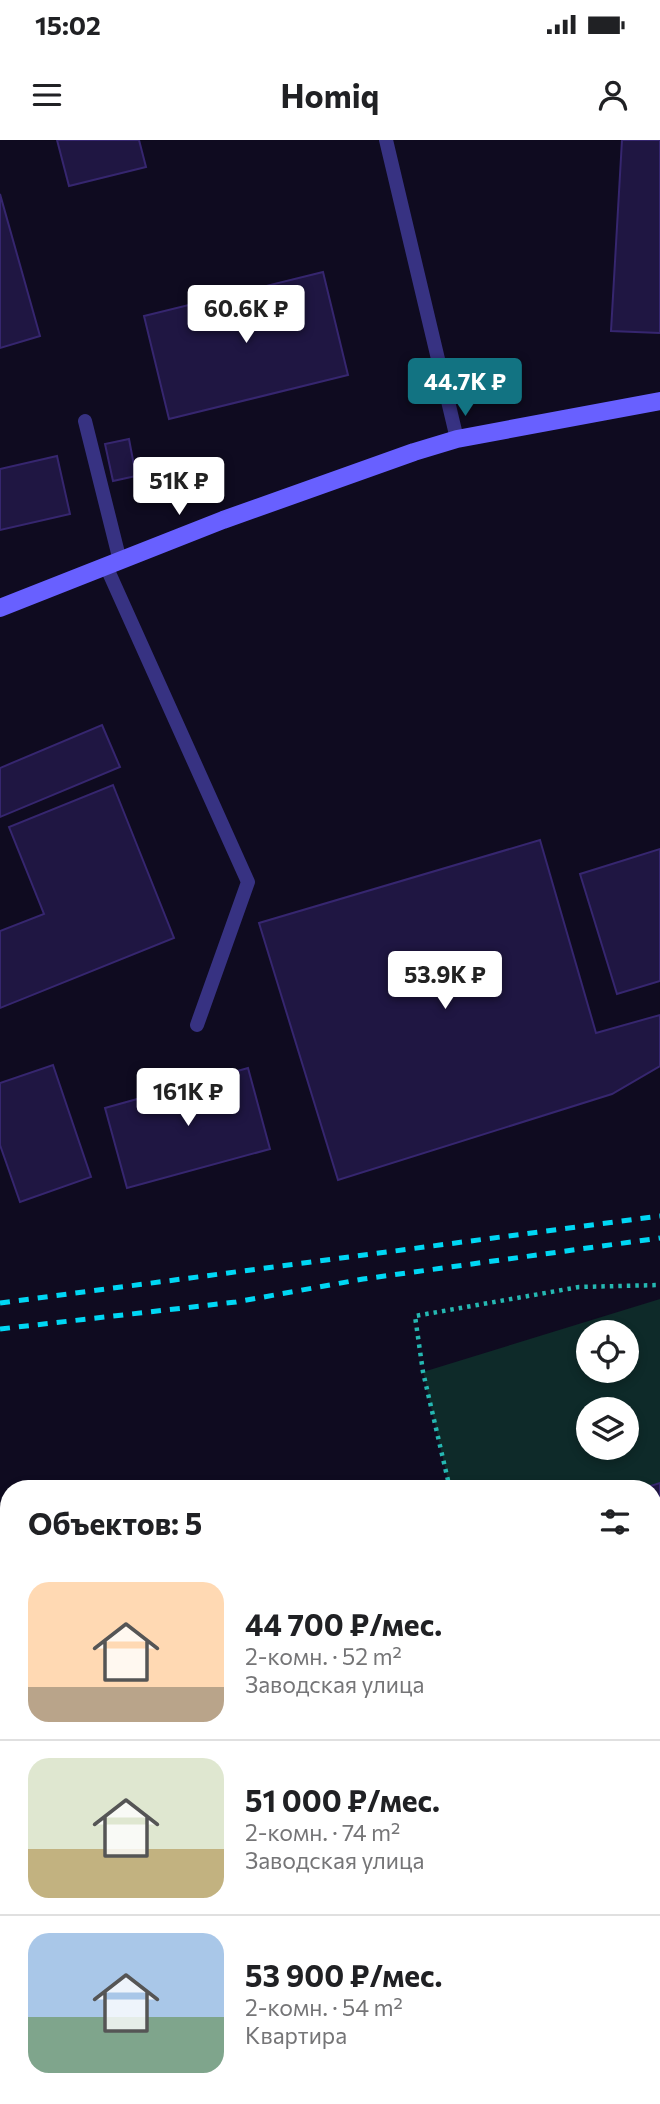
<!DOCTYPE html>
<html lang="ru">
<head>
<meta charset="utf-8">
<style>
  :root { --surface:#fff; --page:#f2f2f2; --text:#202124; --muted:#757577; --line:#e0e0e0; --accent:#127382 }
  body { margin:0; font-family:Commissioner,sans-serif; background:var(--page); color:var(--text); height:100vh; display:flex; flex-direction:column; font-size:26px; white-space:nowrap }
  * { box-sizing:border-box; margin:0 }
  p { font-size:23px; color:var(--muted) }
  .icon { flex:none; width:38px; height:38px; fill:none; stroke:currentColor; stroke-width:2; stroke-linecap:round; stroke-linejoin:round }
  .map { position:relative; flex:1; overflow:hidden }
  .drawer { position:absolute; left:0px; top:1340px; width:662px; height:625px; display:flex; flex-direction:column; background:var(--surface); border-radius:28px 28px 0 0; box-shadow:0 4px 10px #0003 }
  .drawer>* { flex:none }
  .buttons { position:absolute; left:576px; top:1180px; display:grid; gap:14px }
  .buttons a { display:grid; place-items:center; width:63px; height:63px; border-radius:50%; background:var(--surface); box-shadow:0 4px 10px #0003; font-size:35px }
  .price { position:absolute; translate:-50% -60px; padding:0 16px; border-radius:7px; background:#fff; color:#222; font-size:23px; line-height:46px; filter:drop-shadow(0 2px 4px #0008) }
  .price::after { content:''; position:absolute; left:50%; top:42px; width:21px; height:16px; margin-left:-10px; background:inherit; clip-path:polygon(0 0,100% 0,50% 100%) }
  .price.selected { background:var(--accent); color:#fff }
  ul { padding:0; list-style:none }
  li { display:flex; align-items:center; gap:21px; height:175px; padding:0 28px }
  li+li { border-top:2px solid var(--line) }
  li span { display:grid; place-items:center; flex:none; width:196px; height:140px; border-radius:21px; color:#555 }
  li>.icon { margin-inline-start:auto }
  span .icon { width:84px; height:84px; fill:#fffc; stroke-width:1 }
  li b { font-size:30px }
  h2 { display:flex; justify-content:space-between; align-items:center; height:84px; padding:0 28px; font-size:30px }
  .status { display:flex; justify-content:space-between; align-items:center; height:49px; padding:0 35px; background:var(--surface); direction:ltr }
  .status svg { height:19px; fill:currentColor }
  header { display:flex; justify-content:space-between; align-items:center; height:91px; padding:0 28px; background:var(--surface); font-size:32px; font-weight:700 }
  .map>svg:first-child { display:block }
  .green { fill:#0e2a29; fill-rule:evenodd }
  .building { fill:#1f1642; stroke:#36266f; stroke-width:2 }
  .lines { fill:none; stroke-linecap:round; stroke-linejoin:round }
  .path { stroke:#25b8b2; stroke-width:4.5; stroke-dasharray:3.5 5; stroke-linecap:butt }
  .service { stroke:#373282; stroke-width:14 }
  .minor { stroke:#373282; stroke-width:18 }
  .secondary { stroke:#6860ff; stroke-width:18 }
  .rail { stroke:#00d7f4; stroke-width:5; stroke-dasharray:10 9; stroke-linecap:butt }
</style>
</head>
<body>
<div class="status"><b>15:02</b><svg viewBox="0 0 49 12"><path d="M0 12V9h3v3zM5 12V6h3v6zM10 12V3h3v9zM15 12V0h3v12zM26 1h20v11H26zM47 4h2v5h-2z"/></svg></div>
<header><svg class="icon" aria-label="menu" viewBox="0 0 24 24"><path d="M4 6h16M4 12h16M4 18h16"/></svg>Homiq<svg class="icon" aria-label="person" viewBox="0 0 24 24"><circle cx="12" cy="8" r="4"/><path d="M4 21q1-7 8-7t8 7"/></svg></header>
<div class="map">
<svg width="660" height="1964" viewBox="0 0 660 1964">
  <rect width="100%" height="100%" fill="#0f0b20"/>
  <path class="green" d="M660 1159V1518L653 1520V1349H450L423 1232ZM588 1192H626V1230H588ZM588 1269H626V1307H588Z"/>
  <path class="building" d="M57 0H139L146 27 69 46Z
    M622 0H660V193L611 191Z
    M0 54 40 196 0 208Z
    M323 132 348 235 169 279 144 176Z
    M129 299 136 336 113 341 105 304Z
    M57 316 70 374 0 390V329Z
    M102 585 120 627 0 677V628Z
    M113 645 174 798 0 868V791L44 774 9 687Z
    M540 700 596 893 660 875V926L612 954 338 1040 259 783Z
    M660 709V841L617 854 580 734Z
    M53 925 91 1037 20 1062 0 1005V943Z
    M248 928 270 1009 127 1048 105 968Z
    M660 1343V1387L656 1388 653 1379V1349H641Z
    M9 1681V1718L0 1721V1684Z
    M9 1736V1811L0 1815V1740Z
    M660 1786V1800L653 1801V1788Z
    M9 1830V1873L4 1875 0 1864V1833Z
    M82 1956H103L106 1964H57Z"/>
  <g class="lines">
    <path class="path" d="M450 1349 423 1232 415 1176 579 1147 660 1145"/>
    <path class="service" d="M386 0 457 299
      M85 281 120 421
      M106 426 248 742 197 885"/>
    <path class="minor" d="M608 1956 610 1964"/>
    <path class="secondary" d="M0 468 223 380 414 312 457 299 660 261"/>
    <path class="rail" d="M0 1163 660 1076
      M0 1189 236 1162 363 1139 660 1098"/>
  </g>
</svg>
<div class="buttons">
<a><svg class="icon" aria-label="locate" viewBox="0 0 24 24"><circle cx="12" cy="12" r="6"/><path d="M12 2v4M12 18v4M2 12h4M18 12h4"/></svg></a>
<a><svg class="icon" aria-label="layers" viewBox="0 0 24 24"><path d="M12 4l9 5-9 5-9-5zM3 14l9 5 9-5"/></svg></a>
</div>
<b class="price" style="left:246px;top:205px">60.6K ₽</b>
<b class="price selected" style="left:465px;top:278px">44.7K ₽</b>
<b class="price" style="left:179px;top:377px">51K ₽</b>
<b class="price" style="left:445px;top:871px">53.9K ₽</b>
<b class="price" style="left:188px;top:988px">161K ₽</b>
<section class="drawer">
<h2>Объектов: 5<svg class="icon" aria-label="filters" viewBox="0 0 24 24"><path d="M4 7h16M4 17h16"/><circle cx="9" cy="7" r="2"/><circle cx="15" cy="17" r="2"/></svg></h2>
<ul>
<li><span style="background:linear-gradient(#ffd9b3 75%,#b9a48a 0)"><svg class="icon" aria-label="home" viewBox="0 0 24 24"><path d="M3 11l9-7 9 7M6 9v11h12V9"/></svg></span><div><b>44 700 ₽/мес.</b><p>2-комн. · 52 m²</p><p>Заводская улица</p></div></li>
<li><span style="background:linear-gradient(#dfe7d0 65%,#c2b280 0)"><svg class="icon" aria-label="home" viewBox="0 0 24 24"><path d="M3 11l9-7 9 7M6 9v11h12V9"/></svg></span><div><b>51 000 ₽/мес.</b><p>2-комн. · 74 m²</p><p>Заводская улица</p></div></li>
<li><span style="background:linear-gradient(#a9c7e8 60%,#7fa58c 0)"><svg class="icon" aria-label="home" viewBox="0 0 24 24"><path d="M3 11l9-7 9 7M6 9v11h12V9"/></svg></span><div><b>53 900 ₽/мес.</b><p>2-комн. · 54 m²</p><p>Квартира</p></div></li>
</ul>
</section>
</div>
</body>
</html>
